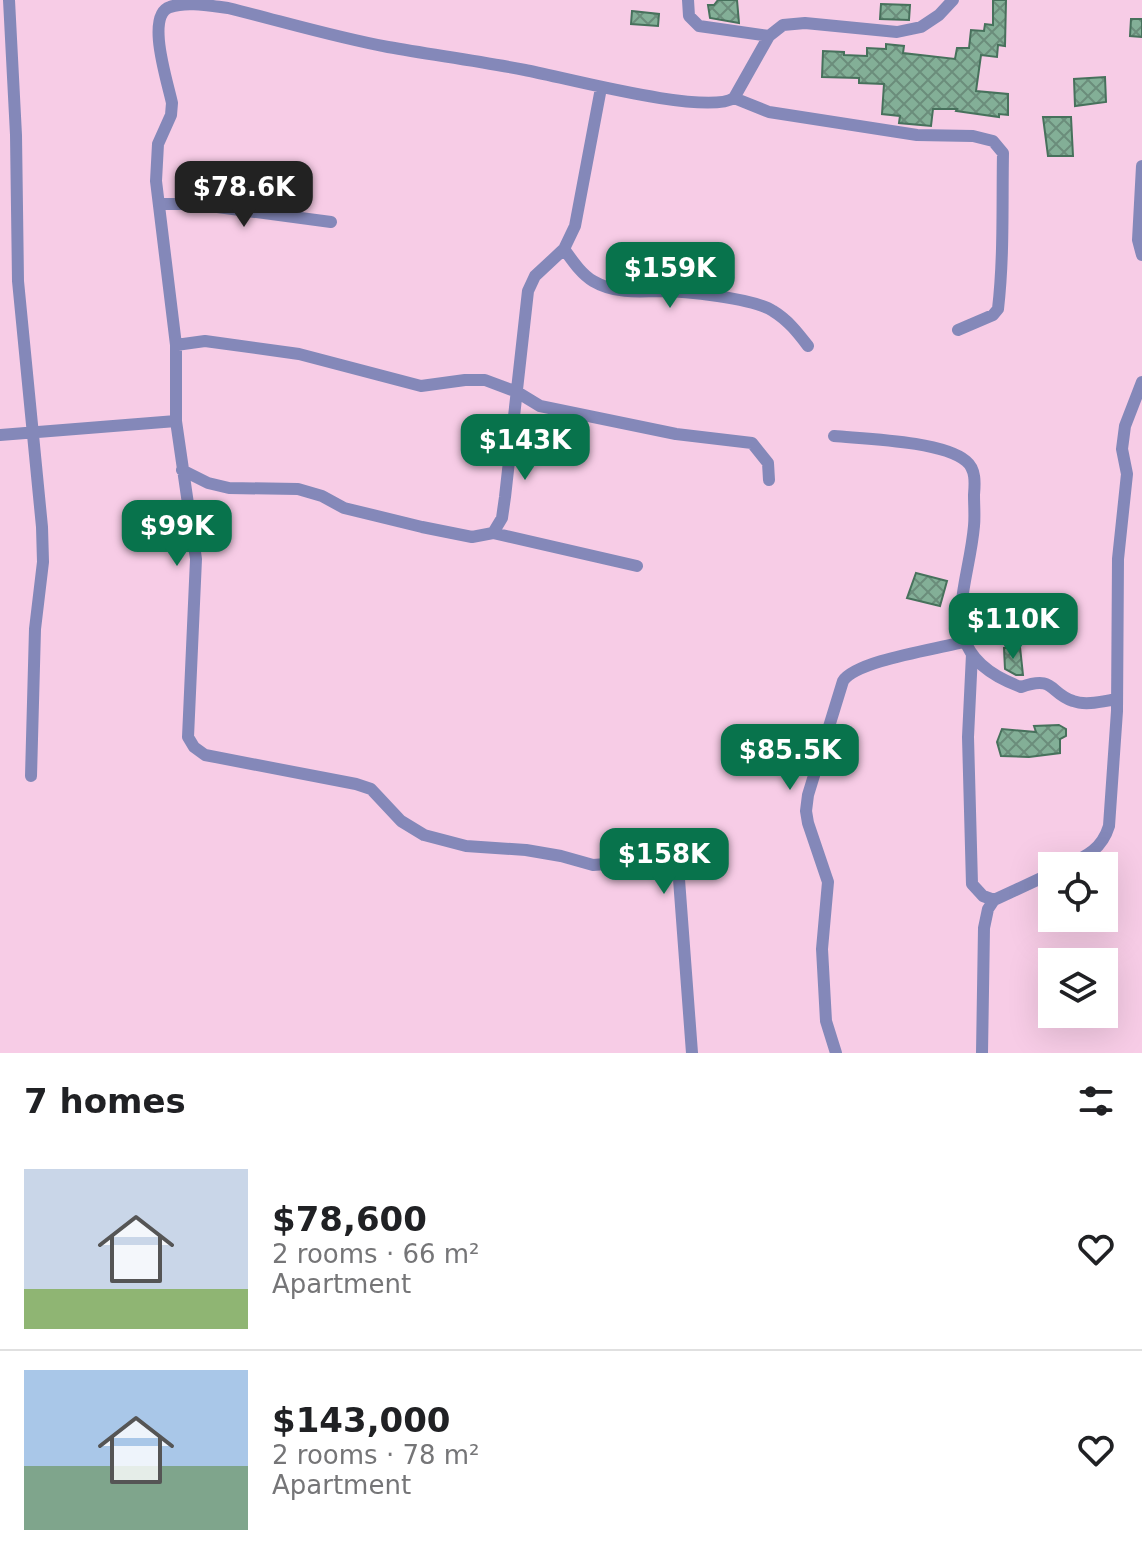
<!DOCTYPE html>
<html lang="en">
<head>
<meta charset="utf-8">
<style>
  :root { --surface:#fff; --page:#f6f6f6; --text:#202124; --muted:#757577; --line:#e0e0e0; --accent:#08734c }
  body { margin:0; font-family:"DejaVu Sans",sans-serif; background:var(--page); color:var(--text); height:100vh; display:flex; flex-direction:column; font-size:30px; white-space:nowrap }
  * { box-sizing:border-box; margin:0 }
  p { font-size:26px; color:var(--muted) }
  .icon { flex:none; width:44px; height:44px; fill:none; stroke:currentColor; stroke-width:2; stroke-linecap:round; stroke-linejoin:round }
  .map { position:relative; height:1053px; overflow:hidden }
  .drawer { display:flex; flex-direction:column; background:var(--surface); flex:1 }
  .drawer>* { flex:none }
  .controls { position:absolute; left:1038px; top:852px; display:grid; gap:16px }
  .controls a { display:grid; place-items:center; width:80px; height:80px; border-radius:0px; background:var(--surface); box-shadow:0 8px 32px #0002; font-size:40px }
  .price { position:absolute; translate:-50% -68px; padding:0 18px; border-radius:16px; background:var(--accent); color:#fff; font-size:26px; line-height:52px; filter:drop-shadow(0 2px 4px #0008) }
  .price::after { content:''; position:absolute; left:50%; top:48px; width:24px; height:18px; margin-left:-12px; background:inherit; clip-path:polygon(0 0,100% 0,50% 100%) }
  .price.on { background:#222; color:#fff }
  ul { padding:0; list-style:none }
  li { display:flex; align-items:center; gap:24px; height:200px; padding:0 24px }
  li+li { border-top:2px solid var(--line) }
  li span { display:grid; place-items:center; flex:none; width:224px; height:160px; border-radius:0px; color:#555 }
  li>.icon { margin-inline-start:auto }
  span .icon { width:96px; height:96px; fill:#fffc; stroke-width:1 }
  li b { font-size:34px }
  h2 { display:flex; justify-content:space-between; align-items:center; height:96px; padding:0 24px; font-size:34px }
  .map>svg:first-child { display:block }
  .building { fill:url(#building-cross-hatch); stroke:#47715c; stroke-width:2 }
  .lines { fill:none; stroke-linecap:round; stroke-linejoin:round }
  .street { stroke:#8488b9; stroke-width:12 }
</style>
</head>
<body>
<div class="map">
<svg width="1142" height="1053" viewBox="0 0 1142 1053">
  <defs>
    <pattern id="building-cross-hatch" width="8" height="8" patternUnits="userSpaceOnUse" patternTransform="scale(2)"><rect width="8" height="8" fill="#83af97"/><path d="M0 0l8 8M0 8l8-8" fill="none" stroke="#6b8d7b"/></pattern>
  </defs>
  <rect width="100%" height="100%" fill="#f7cce6"/>
  <path class="building" d="M718 0H737L739 23 710 18 708 5H714Z
    M993 0H1006L1005 46 998 45 997 57 981 55 976 91 1008 94V115L999 114V117L956 111 957 109H933L931 126 899 123 900 116 882 114 884 84 859 83V78L822 77 823 51 844 52V55L867 56V48L886 49V44L904 46 903 53 955 59 957 48H969L971 30 984 31 985 24 993 25Z
    M881 4 910 5 909 20 880 19Z
    M632 11 659 14 658 26 631 24Z
    M1131 19H1142V37L1130 36Z
    M1105 77 1106 102 1075 106 1074 79Z
    M1043 117H1071L1073 156H1048Z
    M916 573 947 581 940 606 907 598Z
    M1032 604 1036 609 1044 611 1047 638H1025L1021 606Z
    M1020 647 1023 675H1016L1005 669 1004 648Z
    M1059 725 1066 729V736L1060 739V753L1029 757 1001 756 997 742 1002 729 1036 732 1034 726Z"/>
  <g class="lines">
    <path class="street" d="M9 0 16 135 18 281 42 527 43 562 35 629 31 776
      M688 0 689 16 699 26 769 36
      M734 98 769 112 917 135 973 136 993 141 1003 153C1002 205 1004 257 998 309L993 315 958 330
      M1142 166 1138 240 1142 255
      M159 204H195L331 222
      M564 249C572 260 581 274 593 281 613 293 636 292 659 291 684 291 753 298 773 311 788 320 798 333 808 346
      M176 345 205 341 299 354 421 386 465 380H485L517 392 540 406 676 434 752 443 768 463 769 480
      M0 435 176 421
      M834 436C866 439 942 441 966 461 976 469 975 483 974 495 974 505 975 516 974 526 968 594 930 654 1021 687 1055 675 1049 693 1073 701 1086 706 1104 701 1117 699
      M182 470 208 483 229 488 298 489 322 496 344 508 422 527 472 537 493 533 502 518 505 497 528 291 535 276 564 249 575 226 601 88
      M493 533 637 566
      M972 654 968 737 972 884 983 896 994 900
      M1066 866C1087 856 1102 849 1109 826L1117 711 1118 559 1127 474 1122 449 1125 426 1142 382
      M692 1053 678 866 660 860 593 865 561 856 526 850 466 846 424 835 401 821 371 789 356 784 205 755 194 747 188 737 196 559 176 421V345L156 181 158 144 171 115 172 103C168 83 145 15 170 7 187 1 211 6 228 8 281 21 334 37 388 47 433 55 480 61 525 70 563 77 706 116 734 98L769 36 783 25 805 23 897 32 921 27 939 15 953 0
      M836 1053 826 1021 822 949 828 882 808 823 806 811 808 795 843 681C857 660 939 649 967 641
      M982 1053 984 928 988 909 994 900 1052 873"/>
  </g>
</svg>
<div class="controls">
<a><svg class="icon" aria-label="locate" viewBox="0 0 24 24"><circle cx="12" cy="12" r="6"/><path d="M12 2v4M12 18v4M2 12h4M18 12h4"/></svg></a>
<a><svg class="icon" aria-label="layers" viewBox="0 0 24 24"><path d="M12 4l9 5-9 5-9-5zM3 14l9 5 9-5"/></svg></a>
</div>
<b class="price on" style="left:244px;top:229px">$78.6K</b>
<b class="price" style="left:670px;top:310px">$159K</b>
<b class="price" style="left:525px;top:482px">$143K</b>
<b class="price" style="left:177px;top:568px">$99K</b>
<b class="price" style="left:1013px;top:661px">$110K</b>
<b class="price" style="left:790px;top:792px">$85.5K</b>
<b class="price" style="left:664px;top:896px">$158K</b>
</div>
<section class="drawer">
<h2>7 homes<svg class="icon" aria-label="filters" viewBox="0 0 24 24"><path d="M4 7h16M4 17h16"/><circle cx="9" cy="7" r="2"/><circle cx="15" cy="17" r="2"/></svg></h2>
<ul>
<li><span style="background:linear-gradient(#c9d6e8 75%,#8fb573 0)"><svg class="icon" aria-label="home" viewBox="0 0 24 24"><path d="M3 11l9-7 9 7M6 9v11h12V9"/></svg></span><div><b>$78,600</b><p>2 rooms · 66 m²</p><p>Apartment</p></div><svg class="icon" aria-label="heart" viewBox="0 0 24 24"><path d="M12 20l-8-8c-3-5 5-10 8-4 3-6 11-1 8 4z"/></svg></li>
<li><span style="background:linear-gradient(#a9c7e8 60%,#7fa58c 0)"><svg class="icon" aria-label="home" viewBox="0 0 24 24"><path d="M3 11l9-7 9 7M6 9v11h12V9"/></svg></span><div><b>$143,000</b><p>2 rooms · 78 m²</p><p>Apartment</p></div><svg class="icon" aria-label="heart" viewBox="0 0 24 24"><path d="M12 20l-8-8c-3-5 5-10 8-4 3-6 11-1 8 4z"/></svg></li>
</ul>
</section>
</body>
</html>
